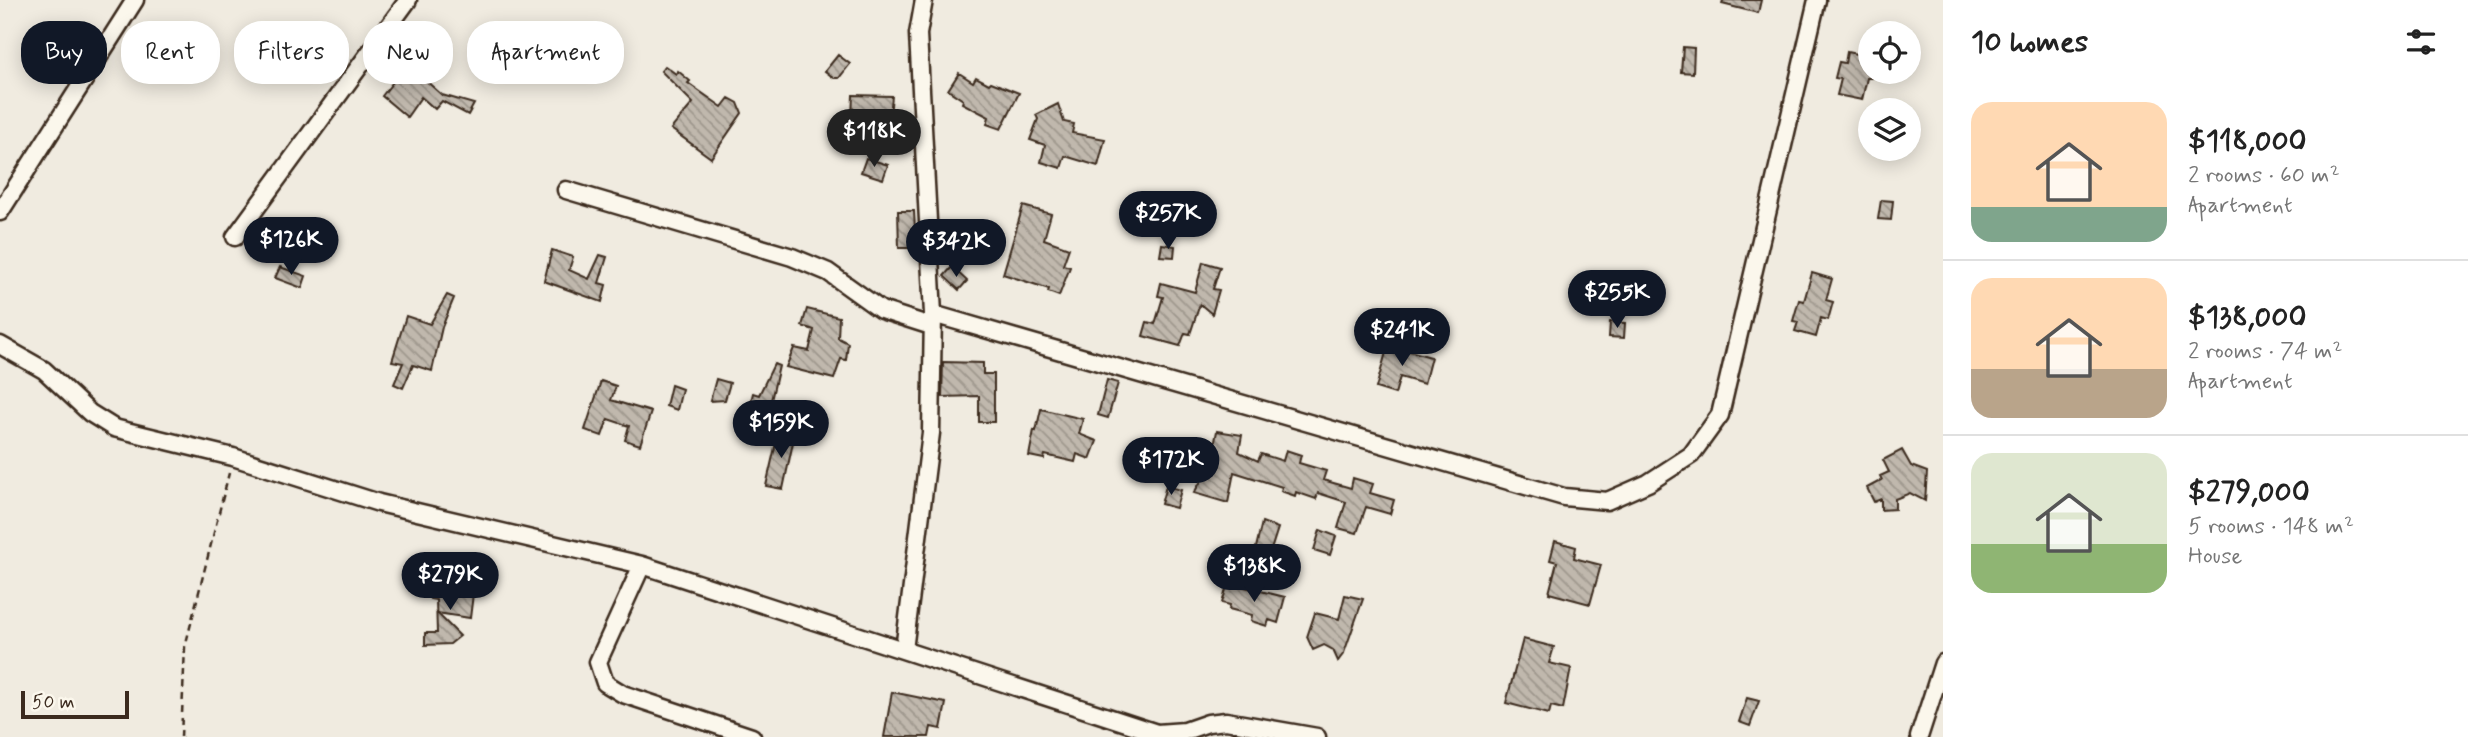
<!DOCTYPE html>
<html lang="en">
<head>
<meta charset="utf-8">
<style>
  :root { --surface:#fff; --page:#f6f6f6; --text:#222; --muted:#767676; --line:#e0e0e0; --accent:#111827 }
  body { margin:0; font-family:Mynerve,sans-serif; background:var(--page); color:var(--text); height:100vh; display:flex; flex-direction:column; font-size:26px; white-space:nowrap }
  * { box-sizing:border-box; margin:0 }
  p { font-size:23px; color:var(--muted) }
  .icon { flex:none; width:38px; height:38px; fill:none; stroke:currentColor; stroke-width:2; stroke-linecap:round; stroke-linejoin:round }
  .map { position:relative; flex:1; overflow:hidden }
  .panel { display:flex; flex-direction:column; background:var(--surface); width:525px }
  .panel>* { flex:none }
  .guide { position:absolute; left:21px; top:21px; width:665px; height:63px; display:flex; gap:14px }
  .buttons { position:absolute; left:1858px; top:21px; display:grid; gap:14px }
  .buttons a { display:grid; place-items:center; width:63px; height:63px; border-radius:50%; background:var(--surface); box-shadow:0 4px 18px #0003; font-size:35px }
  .scale { position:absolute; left:21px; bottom:18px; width:108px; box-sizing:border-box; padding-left:7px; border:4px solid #3b2a1e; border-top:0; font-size:19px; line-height:24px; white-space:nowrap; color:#3b2a1e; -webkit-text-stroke:5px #fbf7ec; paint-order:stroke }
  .price { position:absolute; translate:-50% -60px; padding:0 16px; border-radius:24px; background:var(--accent); color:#fff; font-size:23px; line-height:46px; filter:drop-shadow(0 2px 4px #0008) }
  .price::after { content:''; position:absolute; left:50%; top:42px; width:21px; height:16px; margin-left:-10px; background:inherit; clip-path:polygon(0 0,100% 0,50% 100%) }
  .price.current { background:#222; color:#fff }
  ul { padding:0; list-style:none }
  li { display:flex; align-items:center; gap:21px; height:175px; padding:0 28px }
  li+li { border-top:2px solid var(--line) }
  li span { display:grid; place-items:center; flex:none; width:196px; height:140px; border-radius:21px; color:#555 }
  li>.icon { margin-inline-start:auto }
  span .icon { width:84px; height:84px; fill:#fffc; stroke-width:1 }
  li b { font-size:30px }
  h2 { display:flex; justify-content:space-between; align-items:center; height:84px; padding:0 28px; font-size:30px }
  .chip { padding:0 24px; border-radius:28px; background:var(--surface); box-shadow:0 4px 18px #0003; font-size:24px; line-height:63px }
  .chip.current { background:var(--accent); color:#fff }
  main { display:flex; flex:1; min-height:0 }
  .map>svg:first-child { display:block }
  .building { fill:url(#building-back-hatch); stroke:#3b2a1e; stroke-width:2 }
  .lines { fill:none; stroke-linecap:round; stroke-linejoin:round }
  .minor-casing { stroke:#3b2a1e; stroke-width:21 }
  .path { stroke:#3b2a1e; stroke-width:2.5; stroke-dasharray:7 5; stroke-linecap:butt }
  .minor { stroke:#fbf7ec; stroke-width:16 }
</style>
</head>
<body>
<main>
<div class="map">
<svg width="1943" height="737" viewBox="0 0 1943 737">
  <defs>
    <pattern id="building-back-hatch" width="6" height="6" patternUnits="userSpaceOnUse" patternTransform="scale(1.75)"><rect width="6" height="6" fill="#c0b8ad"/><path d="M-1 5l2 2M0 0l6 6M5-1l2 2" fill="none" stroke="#9d968c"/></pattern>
  </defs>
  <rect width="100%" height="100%" fill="#f0ebe0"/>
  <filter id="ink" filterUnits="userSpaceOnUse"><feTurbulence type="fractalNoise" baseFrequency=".0143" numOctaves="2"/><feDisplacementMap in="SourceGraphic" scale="14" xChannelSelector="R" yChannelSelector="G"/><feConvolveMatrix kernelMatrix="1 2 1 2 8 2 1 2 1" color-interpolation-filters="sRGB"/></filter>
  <g filter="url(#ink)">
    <path class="building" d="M1723 0H1761L1758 13 1722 4Z
      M1683 47 1694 48 1693 73 1681 72Z
      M1847 52 1871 57V78H1867L1862 100 1837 95 1841 79 1835 78 1839 62 1845 63Z
      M838 55 850 64 839 78H834L825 71Z
      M407 64 442 95 474 104 468 115 442 101 435 109 421 97 407 117 382 96Z
      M665 66 676 74 678 71 690 81 688 83 722 107 729 98 738 103 742 113 711 158 671 129 693 103 661 71Z
      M959 73 973 82 976 77 989 84 991 82 1019 93 1001 129 987 124 989 117 962 103 963 100 948 90Z
      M853 95 892 96 888 134 838 131 839 117H852Z
      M1058 104 1064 122 1074 124 1072 133 1105 139 1098 166 1065 156 1061 168 1041 162 1045 145 1030 140 1038 119 1036 115Z
      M866 158 888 165 883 179 861 172Z
      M1881 200 1893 201 1891 220 1878 219Z
      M1023 206 1051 214 1044 239 1069 248 1063 265 1070 267 1059 296 1048 292 1049 289 1003 274Z
      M898 211H914L916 248H899Z
      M948 241 962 247 955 265 941 259Z
      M1162 244 1175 246 1174 257 1160 256Z
      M552 250 573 257 569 270 589 279 600 255 607 257 599 283 606 285 602 302 544 281Z
      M1203 262 1220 267 1213 289 1219 290 1212 314 1200 304 1190 334 1185 333 1180 346 1143 336 1147 322 1155 324 1163 297 1158 296 1161 283 1195 292Z
      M280 267 306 276 302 288 275 278Z
      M952 267 967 281 959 290 944 276Z
      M1812 273 1832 279 1826 300 1833 302 1828 320 1821 318 1816 337 1795 331 1798 322 1793 321 1799 300 1804 301Z
      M447 295 454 298 442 327 432 371 413 365 403 388 394 384 403 363 392 361 406 316 430 324Z
      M807 309 839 317 838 338 848 343 846 360 841 359 834 379 786 367 794 348 809 351 814 330 802 326Z
      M1610 322 1625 323 1624 338 1609 337Z
      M1388 345 1431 357 1424 384 1400 377 1395 394 1376 388Z
      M943 362 983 363V374H994V422H979V396L942 397Z
      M774 364 779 366 769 409 750 405 753 393 759 395Z
      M716 379 730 383 725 400 710 401Z
      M1107 380 1118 383 1108 418 1098 415Z
      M601 381 616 386 611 400 651 412 640 445 625 440 629 426 608 419 602 436 585 430Z
      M671 385 682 389 677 410 666 406Z
      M1041 409 1083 419 1079 434 1097 441 1090 459 1077 454 1075 462 1045 455 1044 459 1029 456 1034 430 1036 431Z
      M779 430 795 433 783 489 766 486Z
      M1217 431 1242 435 1239 452 1258 461 1261 454 1283 461 1286 450 1301 455 1299 463 1326 471 1323 480 1351 488 1353 478 1373 484 1370 493 1394 500 1390 514 1366 507 1357 533 1338 528 1346 502 1318 493 1316 499 1296 492 1295 496 1281 491 1282 487 1234 472 1228 503 1194 493 1211 464 1201 461 1206 444 1214 446Z
      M1902 450 1911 466 1927 472 1925 501 1910 493 1895 499V509L1881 510V499L1874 502 1867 488 1882 480 1880 476 1889 472 1883 460Z
      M1166 486 1181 490 1176 508 1161 504Z
      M1262 522 1278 528 1269 556 1255 552Z
      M1320 530 1336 536 1330 555 1314 550Z
      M1555 541 1576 547 1574 558 1601 565 1590 604 1549 593 1557 562 1550 560Z
      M459 583 474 586 470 618 437 613 460 636 450 644 425 645V633H437L436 600 430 599 432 586 458 591Z
      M1228 583 1285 597 1278 623 1269 620 1267 626 1251 621 1252 615 1229 609 1230 605 1222 603Z
      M1345 595 1363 599 1344 653 1338 661 1333 650 1324 645 1313 650 1307 637 1315 613 1339 619Z
      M1523 639 1554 647 1549 663 1571 668 1563 709 1551 706 1549 714 1506 703Z
      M892 692 946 703 941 729 931 727 929 737H884Z
      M1747 698 1759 701 1750 726 1739 722Z"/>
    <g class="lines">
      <defs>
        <path id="minor" d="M566 190 792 257 828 272 881 310 931 326
          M0 212 135 0
          M235 237 408 0
          M933 314 1564 497 1607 501 1648 483 1691 455 1720 415 1817 0
          M0 345 44 370 90 413 114 428 233 457 379 503 642 565 1157 733 1185 731 1208 723 1226 721 1317 737
          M642 565 598 662 605 683 623 694 752 737
          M904 650 931 433 933 314 918 34 924 0
          M1919 737 1943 663"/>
      </defs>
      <use href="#minor" class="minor-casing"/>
      <path class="path" d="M181 737 185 647 229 473"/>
      <use href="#minor" class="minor"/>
    </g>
  </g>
</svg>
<div class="buttons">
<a><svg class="icon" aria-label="locate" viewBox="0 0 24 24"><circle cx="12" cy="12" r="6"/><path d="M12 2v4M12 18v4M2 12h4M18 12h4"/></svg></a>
<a><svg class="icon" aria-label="layers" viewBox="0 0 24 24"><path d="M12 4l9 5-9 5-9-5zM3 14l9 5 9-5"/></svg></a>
</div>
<div class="scale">50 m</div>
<b class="price current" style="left:874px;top:169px">$118K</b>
<b class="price" style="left:1168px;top:251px">$257K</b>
<b class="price" style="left:291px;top:277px">$126K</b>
<b class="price" style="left:956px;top:279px">$342K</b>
<b class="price" style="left:1617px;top:330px">$255K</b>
<b class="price" style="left:1402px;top:368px">$241K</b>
<b class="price" style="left:781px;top:460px">$159K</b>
<b class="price" style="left:1171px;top:497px">$172K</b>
<b class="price" style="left:1254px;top:604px">$138K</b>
<b class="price" style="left:450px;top:612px">$279K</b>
<div class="guide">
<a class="chip current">Buy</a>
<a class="chip">Rent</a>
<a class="chip">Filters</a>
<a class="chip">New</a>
<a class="chip">Apartment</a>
</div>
</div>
<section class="panel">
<h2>10 homes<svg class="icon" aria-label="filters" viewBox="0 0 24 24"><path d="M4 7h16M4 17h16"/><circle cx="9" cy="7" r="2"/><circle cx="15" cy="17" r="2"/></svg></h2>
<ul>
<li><span style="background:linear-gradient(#ffd9b3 75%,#7fa58c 0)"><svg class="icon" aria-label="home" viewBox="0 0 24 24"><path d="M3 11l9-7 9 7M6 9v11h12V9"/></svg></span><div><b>$118,000</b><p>2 rooms · 60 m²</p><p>Apartment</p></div></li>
<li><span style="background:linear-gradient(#ffd9b3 65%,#b9a48a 0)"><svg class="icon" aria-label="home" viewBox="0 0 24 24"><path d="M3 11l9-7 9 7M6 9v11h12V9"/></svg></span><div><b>$138,000</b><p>2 rooms · 74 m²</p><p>Apartment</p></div></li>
<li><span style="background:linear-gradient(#dfe7d0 65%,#8fb573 0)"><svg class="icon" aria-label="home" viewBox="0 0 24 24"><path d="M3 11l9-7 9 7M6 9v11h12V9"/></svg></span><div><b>$279,000</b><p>5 rooms · 148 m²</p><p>House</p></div></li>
</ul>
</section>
</main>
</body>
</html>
